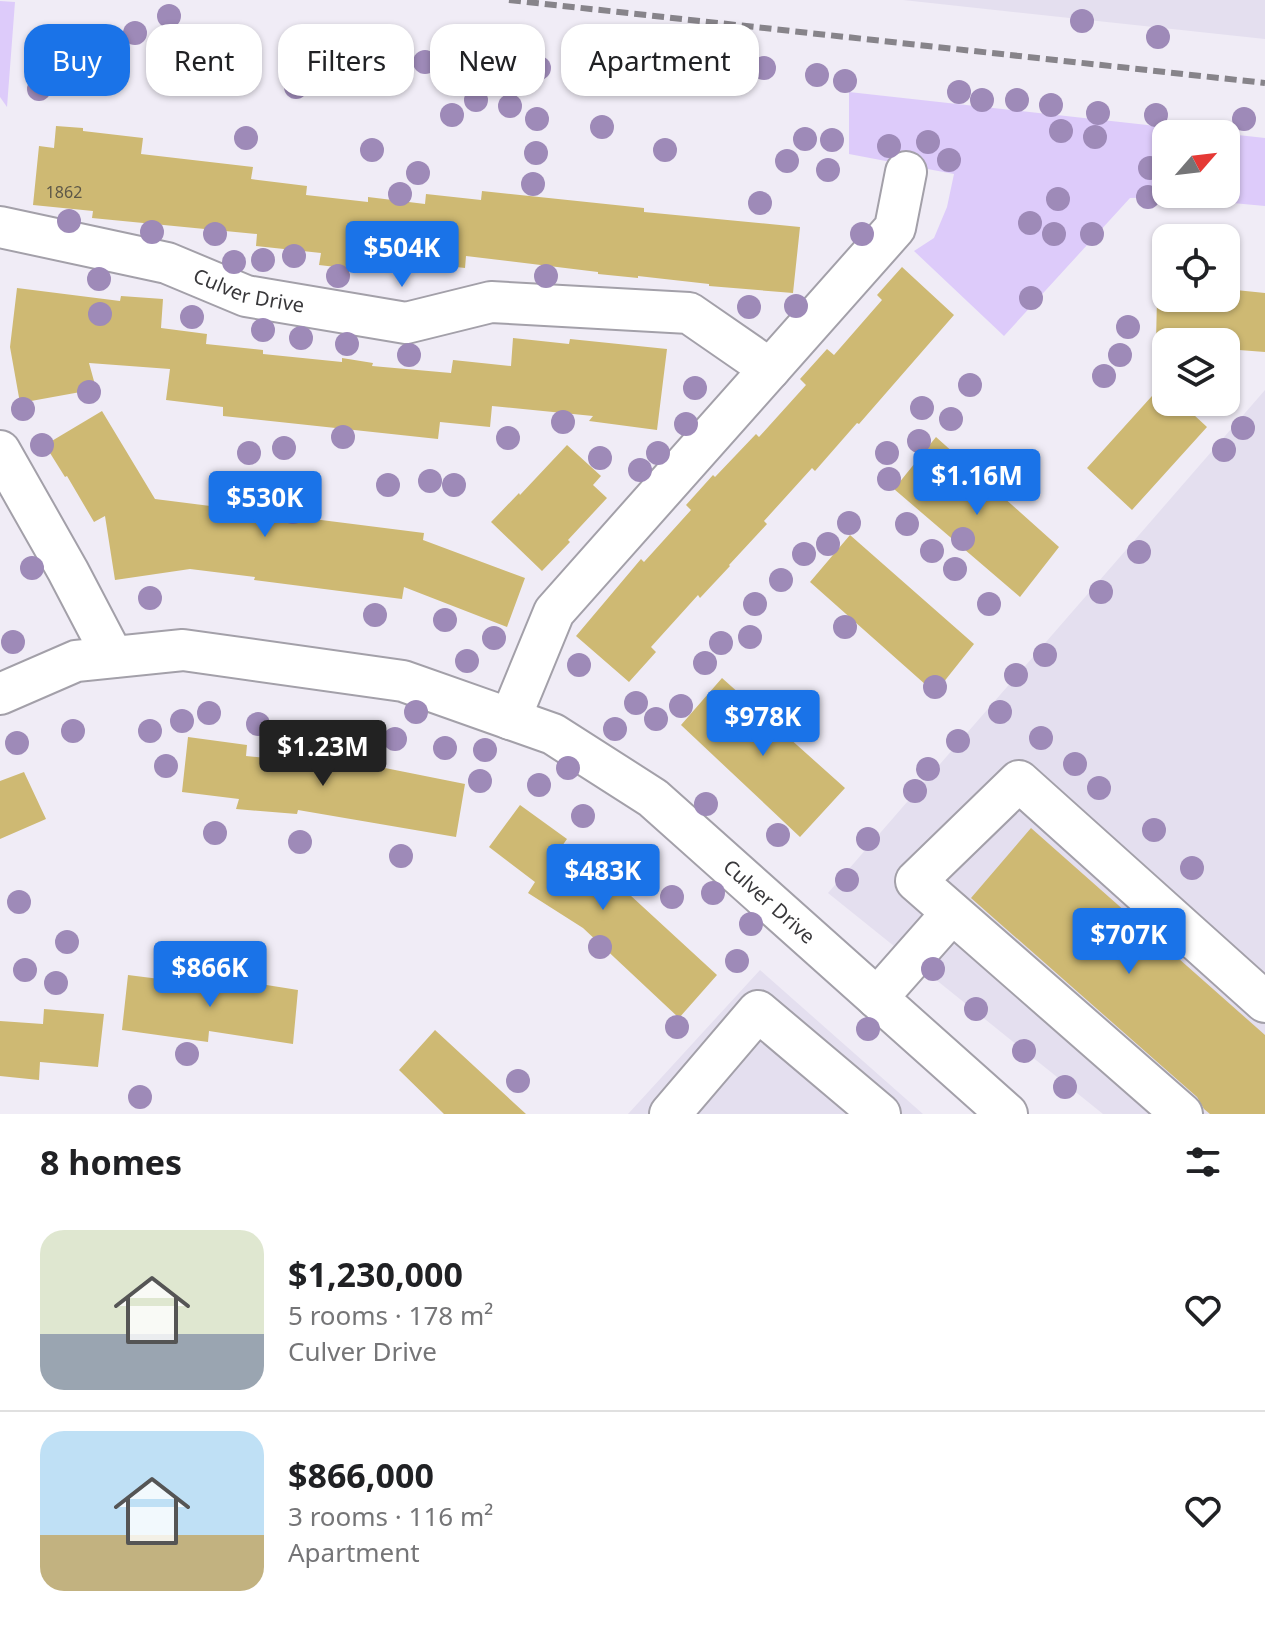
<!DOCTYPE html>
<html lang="en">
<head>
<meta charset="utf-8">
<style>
  :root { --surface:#fff; --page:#f6f6f6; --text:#202124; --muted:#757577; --line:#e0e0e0; --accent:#1a73e8 }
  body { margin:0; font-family:"Noto Sans",sans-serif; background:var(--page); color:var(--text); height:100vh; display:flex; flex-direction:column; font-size:30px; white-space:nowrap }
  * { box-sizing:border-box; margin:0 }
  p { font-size:26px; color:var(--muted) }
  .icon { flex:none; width:44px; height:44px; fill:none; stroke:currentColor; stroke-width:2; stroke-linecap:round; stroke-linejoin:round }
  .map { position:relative; height:1114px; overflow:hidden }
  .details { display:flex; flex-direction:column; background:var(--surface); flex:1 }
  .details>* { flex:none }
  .hud { position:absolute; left:24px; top:24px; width:800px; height:72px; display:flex; gap:16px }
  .needle { width:52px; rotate:62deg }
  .controls { position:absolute; left:1152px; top:120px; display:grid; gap:16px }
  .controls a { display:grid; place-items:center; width:88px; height:88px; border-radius:16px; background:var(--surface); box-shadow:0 2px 6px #0004; font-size:40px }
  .price { position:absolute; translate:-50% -68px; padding:0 18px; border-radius:8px; background:var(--accent); color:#fff; font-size:26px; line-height:52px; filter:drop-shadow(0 2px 4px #0008) }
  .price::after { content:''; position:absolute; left:50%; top:48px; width:24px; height:18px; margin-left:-12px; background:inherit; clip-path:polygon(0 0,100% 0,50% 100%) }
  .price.on { background:#222; color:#fff }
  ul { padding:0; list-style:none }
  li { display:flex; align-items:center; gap:24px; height:200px; padding:0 40px }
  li+li { border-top:2px solid var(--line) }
  li span { display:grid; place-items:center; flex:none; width:224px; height:160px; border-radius:24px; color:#555 }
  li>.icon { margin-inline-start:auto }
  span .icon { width:96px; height:96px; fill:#fffc; stroke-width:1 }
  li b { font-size:34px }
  h2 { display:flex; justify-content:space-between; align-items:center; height:96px; padding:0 40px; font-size:34px }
  .tag { padding:0 28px; border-radius:24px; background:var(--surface); box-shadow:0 2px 6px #0004; font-size:28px; line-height:72px }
  .tag.on { background:var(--accent); color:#fff }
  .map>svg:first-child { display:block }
  .built { fill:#e4dfef }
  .green { fill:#ddcbfa; fill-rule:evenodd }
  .building { fill:#ceb973 }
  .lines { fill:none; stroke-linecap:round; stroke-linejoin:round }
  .minor-casing { stroke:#a3a0a9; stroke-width:44 }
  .minor { stroke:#fff; stroke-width:40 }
  .rail { stroke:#87848a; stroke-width:6; stroke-dasharray:12 6; stroke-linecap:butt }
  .tree { fill:#9e8ab8 }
  .labels { text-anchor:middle; stroke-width:8; stroke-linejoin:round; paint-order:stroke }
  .number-label { font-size:16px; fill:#5e5848 }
  .street-label { font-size:20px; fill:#38373a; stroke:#fcfbff }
</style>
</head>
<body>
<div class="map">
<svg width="1265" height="1114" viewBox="0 0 1265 1114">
  <rect width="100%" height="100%" fill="#f0ecf6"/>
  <path class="built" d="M903 0H1265V39Z
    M1265 390V1114H1103L828 893Z
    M760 970 923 1114H628Z"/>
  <path class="green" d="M0 1 15 2 7 107 0 97Z
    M849 92 1265 138V206L1167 197 1130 198 1004 336 914 251 934 238 947 207 954 174 849 154ZM1166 134H1226V194H1166Z"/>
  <path class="building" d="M56 126 83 128V131L143 138 141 154 253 167 251 179 307 186 306 195 368 202V197L425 204 426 194 481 200 482 191 644 208V212L800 227 793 293 709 286V284L638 276V278L598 274V272L466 256 465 268 412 262 411 270 354 263 353 269 319 265 321 253 256 246 257 234 92 218 93 211 33 205 39 146 54 148Z
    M902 267 954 315 859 424 857 423 815 471 812 468 764 521 767 524 729 565 730 566 700 598 698 595 651 647 656 652 629 682 576 636 641 559 644 562 691 510 686 505 713 475 715 477 756 434 759 437 806 385 800 379 827 349 834 355 882 300 877 295Z
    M17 288 120 301 121 296 163 299 161 328 207 334 206 344 263 350V354L342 362V358L373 363 372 366 451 373 453 360 511 366 513 338 569 344 570 339 667 349 657 430 589 421 593 416 492 406 490 427 440 422 438 439 223 416V407L166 400 170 369 89 363 97 392 86 391 20 403 10 347Z
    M1226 289 1265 293V352L1226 349V342H1156L1157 298H1226Z
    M1161 386 1166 390V402H1180L1207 427 1132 510 1087 468Z
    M102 411 155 499 424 533 423 540 525 578 507 627 404 587 402 599 254 580 255 577 190 569 115 580 105 516 94 522 67 476 65 477 45 445Z
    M936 437 1059 547 1020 597 894 489Z
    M567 445 601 476 593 485 607 498 568 540 570 542 542 571 491 522 519 493 520 495Z
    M850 535 974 644 935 693 810 582Z
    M722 678 845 788 800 837 681 725Z
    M188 737 247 745 246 756 320 763V755L465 784 456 837 298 810 297 814 236 809 239 799 182 792Z
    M24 772 46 819 0 839V781Z
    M520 805 567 839 562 846 628 896 630 895 717 975 679 1018 583 928 528 893 535 882 489 847Z
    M1031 828 1265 1035V1114H1210L1204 1109 1197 1097 971 898Z
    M128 975 215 986 216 977 298 990 293 1044 209 1031 208 1042 122 1030Z
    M44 1009 104 1014 98 1067 40 1062 39 1080 0 1076V1021L43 1024Z
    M435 1030 526 1114H444L399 1070Z"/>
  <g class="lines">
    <defs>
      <g id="minor">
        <path id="s1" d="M0 227 167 263 246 296 406 323 491 302 689 313 770 369"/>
        <path d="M0 451 68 571 113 657"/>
        <path id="s2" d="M0 694 76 661 183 650 403 681 553 734 653 798 1007 1114"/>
        <path d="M510 719 554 612 895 228 906 172"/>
        <path d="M877 998 952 913"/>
        <path d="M670 1114 758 1011 880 1114"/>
        <path d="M1182 1114 916 881 1019 781 1265 1002"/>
      </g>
    </defs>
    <use href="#minor" class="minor-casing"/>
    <use href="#minor" class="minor"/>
    <path class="rail" d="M509 0 1265 83"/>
  </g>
  <g class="tree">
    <circle cx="169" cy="16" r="12"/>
    <circle cx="1082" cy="21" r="12"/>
    <circle cx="135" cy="33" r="12"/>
    <circle cx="94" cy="36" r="12"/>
    <circle cx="1158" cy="37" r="12"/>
    <circle cx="56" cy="44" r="12"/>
    <circle cx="499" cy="45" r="12"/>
    <circle cx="425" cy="62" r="12"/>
    <circle cx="328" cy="65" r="12"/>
    <circle cx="613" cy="65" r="12"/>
    <circle cx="85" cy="68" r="12"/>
    <circle cx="539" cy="68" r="12"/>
    <circle cx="764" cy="68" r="12"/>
    <circle cx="654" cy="73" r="12"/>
    <circle cx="817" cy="75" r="12"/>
    <circle cx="243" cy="79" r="12"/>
    <circle cx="845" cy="81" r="12"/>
    <circle cx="296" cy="87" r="12"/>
    <circle cx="39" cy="89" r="12"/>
    <circle cx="959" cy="92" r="12"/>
    <circle cx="476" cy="100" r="12"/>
    <circle cx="982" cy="100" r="12"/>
    <circle cx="1017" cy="100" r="12"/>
    <circle cx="1051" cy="105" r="12"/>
    <circle cx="510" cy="106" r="12"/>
    <circle cx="1098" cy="113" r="12"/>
    <circle cx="452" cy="115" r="12"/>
    <circle cx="1156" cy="115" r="12"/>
    <circle cx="537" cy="119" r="12"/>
    <circle cx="1244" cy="119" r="12"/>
    <circle cx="602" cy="127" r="12"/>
    <circle cx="1061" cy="131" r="12"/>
    <circle cx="1095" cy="137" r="12"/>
    <circle cx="246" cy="138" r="12"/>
    <circle cx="805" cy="139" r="12"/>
    <circle cx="832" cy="140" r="12"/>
    <circle cx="928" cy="142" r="12"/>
    <circle cx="889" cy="146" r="12"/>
    <circle cx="372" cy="150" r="12"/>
    <circle cx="665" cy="150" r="12"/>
    <circle cx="536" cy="153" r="12"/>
    <circle cx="949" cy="160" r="12"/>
    <circle cx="787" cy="161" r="12"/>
    <circle cx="1150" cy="168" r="12"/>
    <circle cx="828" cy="170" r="12"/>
    <circle cx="418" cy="173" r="12"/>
    <circle cx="533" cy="184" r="12"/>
    <circle cx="400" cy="194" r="12"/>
    <circle cx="1148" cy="197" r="12"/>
    <circle cx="1058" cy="199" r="12"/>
    <circle cx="760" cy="203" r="12"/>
    <circle cx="69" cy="221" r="12"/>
    <circle cx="1030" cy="223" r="12"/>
    <circle cx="152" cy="232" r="12"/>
    <circle cx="215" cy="234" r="12"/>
    <circle cx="862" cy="234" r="12"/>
    <circle cx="1054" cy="234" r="12"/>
    <circle cx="1092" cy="234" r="12"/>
    <circle cx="294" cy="256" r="12"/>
    <circle cx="263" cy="260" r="12"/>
    <circle cx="234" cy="262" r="12"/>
    <circle cx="338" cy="276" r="12"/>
    <circle cx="546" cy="276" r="12"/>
    <circle cx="99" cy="279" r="12"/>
    <circle cx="1031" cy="298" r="12"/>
    <circle cx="796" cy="306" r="12"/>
    <circle cx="749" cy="307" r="12"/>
    <circle cx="100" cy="314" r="12"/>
    <circle cx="192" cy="317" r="12"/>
    <circle cx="1128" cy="327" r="12"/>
    <circle cx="263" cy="330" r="12"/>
    <circle cx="301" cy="338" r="12"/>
    <circle cx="347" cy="344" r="12"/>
    <circle cx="409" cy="355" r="12"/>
    <circle cx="1120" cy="355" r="12"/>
    <circle cx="1104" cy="376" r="12"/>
    <circle cx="970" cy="385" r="12"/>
    <circle cx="695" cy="388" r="12"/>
    <circle cx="89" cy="392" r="12"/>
    <circle cx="922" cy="408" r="12"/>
    <circle cx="23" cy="409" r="12"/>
    <circle cx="951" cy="419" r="12"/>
    <circle cx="563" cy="422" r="12"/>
    <circle cx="686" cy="424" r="12"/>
    <circle cx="1243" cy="428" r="12"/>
    <circle cx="343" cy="437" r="12"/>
    <circle cx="508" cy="438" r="12"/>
    <circle cx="919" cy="441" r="12"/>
    <circle cx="42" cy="445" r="12"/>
    <circle cx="284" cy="448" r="12"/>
    <circle cx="1224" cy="450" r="12"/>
    <circle cx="249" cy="453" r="12"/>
    <circle cx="658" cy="453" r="12"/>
    <circle cx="887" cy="453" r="12"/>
    <circle cx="600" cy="458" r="12"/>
    <circle cx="640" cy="470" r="12"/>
    <circle cx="889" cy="479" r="12"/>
    <circle cx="430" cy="481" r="12"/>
    <circle cx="388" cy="485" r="12"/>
    <circle cx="454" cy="485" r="12"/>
    <circle cx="293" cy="512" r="12"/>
    <circle cx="849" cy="523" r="12"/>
    <circle cx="907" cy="524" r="12"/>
    <circle cx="963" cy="539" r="12"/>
    <circle cx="828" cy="544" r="12"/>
    <circle cx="932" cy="551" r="12"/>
    <circle cx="1139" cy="552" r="12"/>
    <circle cx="804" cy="554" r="12"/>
    <circle cx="32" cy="568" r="12"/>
    <circle cx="955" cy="569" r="12"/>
    <circle cx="781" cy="580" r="12"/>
    <circle cx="1101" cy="592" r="12"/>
    <circle cx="150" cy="598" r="12"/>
    <circle cx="755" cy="604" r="12"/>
    <circle cx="989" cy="604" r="12"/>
    <circle cx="375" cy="615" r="12"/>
    <circle cx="445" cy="620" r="12"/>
    <circle cx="845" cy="627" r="12"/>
    <circle cx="750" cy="637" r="12"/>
    <circle cx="494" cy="638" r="12"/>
    <circle cx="13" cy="642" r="12"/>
    <circle cx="721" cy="643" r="12"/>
    <circle cx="1045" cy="655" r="12"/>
    <circle cx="467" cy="661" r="12"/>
    <circle cx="705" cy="663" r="12"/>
    <circle cx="579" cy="665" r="12"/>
    <circle cx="1016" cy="675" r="12"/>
    <circle cx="935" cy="687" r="12"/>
    <circle cx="636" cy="703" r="12"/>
    <circle cx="681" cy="706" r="12"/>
    <circle cx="416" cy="712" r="12"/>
    <circle cx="1000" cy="712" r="12"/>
    <circle cx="209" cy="713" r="12"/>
    <circle cx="656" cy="719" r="12"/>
    <circle cx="182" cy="721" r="12"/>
    <circle cx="258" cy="724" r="12"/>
    <circle cx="615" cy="729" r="12"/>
    <circle cx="73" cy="731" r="12"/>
    <circle cx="150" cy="731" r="12"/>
    <circle cx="311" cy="733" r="12"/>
    <circle cx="360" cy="736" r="12"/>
    <circle cx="1041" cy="738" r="12"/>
    <circle cx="395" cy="739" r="12"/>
    <circle cx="958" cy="741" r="12"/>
    <circle cx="17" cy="743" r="12"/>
    <circle cx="445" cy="748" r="12"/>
    <circle cx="485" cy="750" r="12"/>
    <circle cx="1075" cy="764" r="12"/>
    <circle cx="166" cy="766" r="12"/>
    <circle cx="568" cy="768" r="12"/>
    <circle cx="928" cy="769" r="12"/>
    <circle cx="480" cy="781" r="12"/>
    <circle cx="539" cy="785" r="12"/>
    <circle cx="1099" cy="788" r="12"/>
    <circle cx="915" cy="791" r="12"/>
    <circle cx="706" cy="804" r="12"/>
    <circle cx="583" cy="816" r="12"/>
    <circle cx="1154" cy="830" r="12"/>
    <circle cx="215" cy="833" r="12"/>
    <circle cx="778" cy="835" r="12"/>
    <circle cx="868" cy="839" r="12"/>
    <circle cx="300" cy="842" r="12"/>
    <circle cx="401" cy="856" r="12"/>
    <circle cx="630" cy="856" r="12"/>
    <circle cx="1192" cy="868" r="12"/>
    <circle cx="847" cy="880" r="12"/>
    <circle cx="713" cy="893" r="12"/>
    <circle cx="672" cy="897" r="12"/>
    <circle cx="19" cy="902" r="12"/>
    <circle cx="751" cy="924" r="12"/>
    <circle cx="67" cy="942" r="12"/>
    <circle cx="600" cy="947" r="12"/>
    <circle cx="737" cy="961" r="12"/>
    <circle cx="933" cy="969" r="12"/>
    <circle cx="25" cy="970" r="12"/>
    <circle cx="56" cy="983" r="12"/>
    <circle cx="976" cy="1009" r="12"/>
    <circle cx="677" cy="1027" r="12"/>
    <circle cx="868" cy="1029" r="12"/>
    <circle cx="1024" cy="1051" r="12"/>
    <circle cx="187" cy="1054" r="12"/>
    <circle cx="518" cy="1081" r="12"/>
    <circle cx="1065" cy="1087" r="12"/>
    <circle cx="140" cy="1097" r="12"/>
  </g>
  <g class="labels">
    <g class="number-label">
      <text x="64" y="198">1862</text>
    </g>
    <g class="street-label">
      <text dy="7" stroke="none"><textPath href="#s1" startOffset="258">Culver Drive</textPath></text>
      <text dy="7" stroke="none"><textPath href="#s2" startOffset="846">Culver Drive</textPath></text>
    </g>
  </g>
</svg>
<div class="controls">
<a><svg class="needle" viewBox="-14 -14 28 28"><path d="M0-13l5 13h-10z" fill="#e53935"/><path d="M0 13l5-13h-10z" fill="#757577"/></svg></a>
<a><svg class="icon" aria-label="locate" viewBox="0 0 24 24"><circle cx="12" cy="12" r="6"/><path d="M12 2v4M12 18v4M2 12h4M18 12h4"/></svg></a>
<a><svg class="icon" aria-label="layers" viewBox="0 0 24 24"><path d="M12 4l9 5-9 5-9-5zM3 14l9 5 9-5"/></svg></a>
</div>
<b class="price" style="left:402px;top:289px">$504K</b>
<b class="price" style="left:977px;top:517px">$1.16M</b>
<b class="price" style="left:265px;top:539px">$530K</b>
<b class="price" style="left:763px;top:758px">$978K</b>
<b class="price on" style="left:323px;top:788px">$1.23M</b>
<b class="price" style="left:603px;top:912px">$483K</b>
<b class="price" style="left:1129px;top:976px">$707K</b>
<b class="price" style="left:210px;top:1009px">$866K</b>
<div class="hud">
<a class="tag on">Buy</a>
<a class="tag">Rent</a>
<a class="tag">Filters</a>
<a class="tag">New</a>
<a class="tag">Apartment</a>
</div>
</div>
<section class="details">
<h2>8 homes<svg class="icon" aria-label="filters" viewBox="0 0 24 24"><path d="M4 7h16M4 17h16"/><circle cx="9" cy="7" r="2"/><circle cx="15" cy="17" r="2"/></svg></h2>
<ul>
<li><span style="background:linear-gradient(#dfe7d0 65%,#9aa5b1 0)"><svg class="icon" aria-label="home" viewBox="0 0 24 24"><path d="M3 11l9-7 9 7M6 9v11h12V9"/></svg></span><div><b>$1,230,000</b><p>5 rooms · 178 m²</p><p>Culver Drive</p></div><svg class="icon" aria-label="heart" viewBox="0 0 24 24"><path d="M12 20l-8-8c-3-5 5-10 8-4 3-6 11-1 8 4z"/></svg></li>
<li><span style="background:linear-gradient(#bfe0f5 65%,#c2b280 0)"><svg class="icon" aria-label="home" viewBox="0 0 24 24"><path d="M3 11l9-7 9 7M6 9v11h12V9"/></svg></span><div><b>$866,000</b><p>3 rooms · 116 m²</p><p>Apartment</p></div><svg class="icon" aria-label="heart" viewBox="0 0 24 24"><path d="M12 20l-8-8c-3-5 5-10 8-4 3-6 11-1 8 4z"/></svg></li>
</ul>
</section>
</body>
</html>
